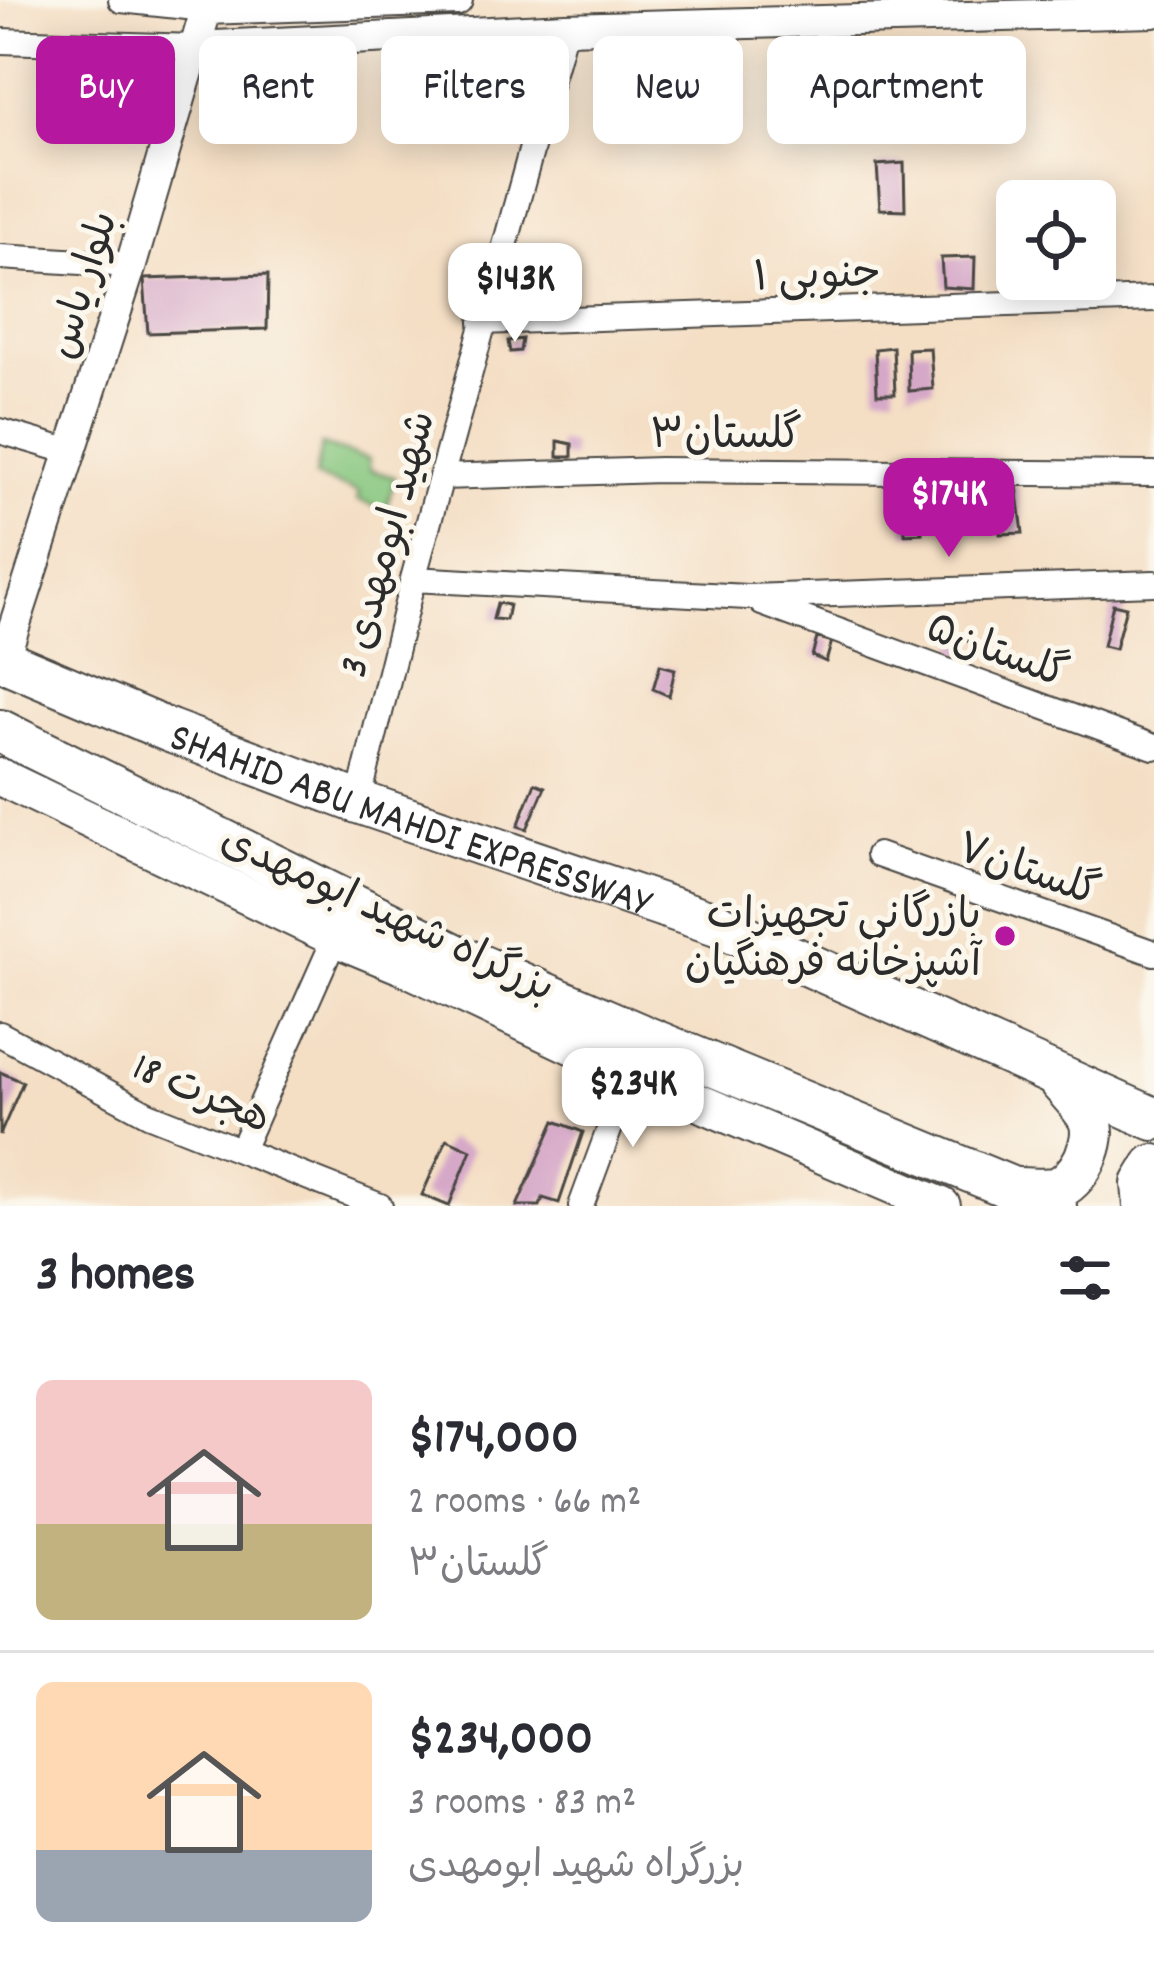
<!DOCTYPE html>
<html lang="en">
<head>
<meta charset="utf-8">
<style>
  :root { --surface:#fff; --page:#f7f7f7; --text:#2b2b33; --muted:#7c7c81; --line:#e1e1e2; --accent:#b5179e }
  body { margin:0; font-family:Dekko,"Playpen Sans Arabic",sans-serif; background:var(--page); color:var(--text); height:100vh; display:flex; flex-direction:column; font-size:45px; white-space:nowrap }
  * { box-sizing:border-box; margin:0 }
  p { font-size:39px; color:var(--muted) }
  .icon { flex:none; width:66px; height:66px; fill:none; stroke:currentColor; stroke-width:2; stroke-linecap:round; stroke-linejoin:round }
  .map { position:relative; height:1206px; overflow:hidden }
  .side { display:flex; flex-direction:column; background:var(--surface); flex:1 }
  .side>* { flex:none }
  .top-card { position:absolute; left:36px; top:36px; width:1083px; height:108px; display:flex; gap:24px }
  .tools { position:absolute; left:996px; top:180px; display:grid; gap:24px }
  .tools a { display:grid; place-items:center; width:120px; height:120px; border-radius:18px; background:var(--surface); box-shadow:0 6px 30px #0003; font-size:60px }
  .price { position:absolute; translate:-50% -102px; padding:0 27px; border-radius:24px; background:#fff; color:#222; font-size:39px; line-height:78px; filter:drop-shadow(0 3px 6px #0008) }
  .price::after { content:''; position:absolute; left:50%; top:72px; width:36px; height:27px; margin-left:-18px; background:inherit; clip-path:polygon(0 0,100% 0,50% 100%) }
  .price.on { background:var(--accent); color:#fff }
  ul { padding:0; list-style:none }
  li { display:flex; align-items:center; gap:36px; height:300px; padding:0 36px }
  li+li { border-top:3px solid var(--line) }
  li span { display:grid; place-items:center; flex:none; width:336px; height:240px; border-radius:18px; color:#555 }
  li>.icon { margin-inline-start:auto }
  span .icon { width:144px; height:144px; fill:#fffc; stroke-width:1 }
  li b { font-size:51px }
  h2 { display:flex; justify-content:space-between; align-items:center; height:144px; padding:0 36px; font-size:51px }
  .pill { padding:0 42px; border-radius:18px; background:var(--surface); box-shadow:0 6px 30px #0003; font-size:42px; line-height:108px }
  .pill.on { background:var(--accent); color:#fff }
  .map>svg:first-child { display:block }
  .green { fill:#86c67e; stroke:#587854; stroke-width:3 }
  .building { fill:#d6a8c8 }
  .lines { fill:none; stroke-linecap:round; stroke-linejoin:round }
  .minor-casing { stroke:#494642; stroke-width:28 }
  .tertiary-casing { stroke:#494642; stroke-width:34 }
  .secondary-casing { stroke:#494642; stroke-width:40 }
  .trunk-casing { stroke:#494642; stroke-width:46 }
  .minor { stroke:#fff; stroke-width:24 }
  .tertiary { stroke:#fff; stroke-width:30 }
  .secondary { stroke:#fff; stroke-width:36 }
  .trunk { stroke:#fff; stroke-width:42 }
  .poi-dot { fill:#b5179e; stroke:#fbf7ec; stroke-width:4.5 }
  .labels { text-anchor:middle; stroke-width:10; stroke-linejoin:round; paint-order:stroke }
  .street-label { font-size:42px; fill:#2b2b2b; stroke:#fbf7ec }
  .poi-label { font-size:42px; fill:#2b2b2b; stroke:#fbf7ec; text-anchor:end }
</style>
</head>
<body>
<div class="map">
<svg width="1154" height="1206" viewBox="0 0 1154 1206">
  <rect width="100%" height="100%" fill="#fbf7ec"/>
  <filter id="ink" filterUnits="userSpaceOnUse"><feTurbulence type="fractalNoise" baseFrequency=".00833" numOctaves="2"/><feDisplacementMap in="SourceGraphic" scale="24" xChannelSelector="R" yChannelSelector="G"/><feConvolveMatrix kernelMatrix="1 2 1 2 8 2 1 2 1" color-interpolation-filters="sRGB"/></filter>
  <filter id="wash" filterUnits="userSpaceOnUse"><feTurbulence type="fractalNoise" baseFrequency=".004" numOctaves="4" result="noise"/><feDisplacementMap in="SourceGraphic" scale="48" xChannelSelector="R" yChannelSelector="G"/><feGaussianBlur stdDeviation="2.7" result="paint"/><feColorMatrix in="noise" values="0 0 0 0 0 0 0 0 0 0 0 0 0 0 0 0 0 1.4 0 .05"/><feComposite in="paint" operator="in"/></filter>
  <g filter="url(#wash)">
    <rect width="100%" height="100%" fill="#f4dec4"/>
    <path class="green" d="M321 445 369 459 370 470 395 477 386 510 357 500 359 492 315 477Z"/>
    <g id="blocks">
      <path class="building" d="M904 163 905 210 880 209 877 165Z
        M975 257 974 289 943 287 941 258Z
        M268 275 267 329 148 333 144 279Z
        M522 339 520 351 510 352 508 341Z
        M893 347 895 394H877L875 349Z
        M930 348 933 389 909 391 908 349Z
        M558 441 572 444V457H558Z
        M997 486H1017L1023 533 1000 534Z
        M904 495H921L922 533 905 534Z
        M497 603 509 605 506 620 493 619Z
        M1113 604 1126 607 1115 649 1103 646Z
        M956 637 974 643 971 659 954 653Z
        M817 638 832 641 826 662 812 656Z
        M660 665 675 669 669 696 653 689Z
        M535 783 545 787 527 829 518 826Z
        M0 1072 23 1082 0 1135Z
        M555 1121 583 1132 559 1203 543 1198 540 1206H517Z
        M447 1139 471 1150 449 1206 422 1195Z"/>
    </g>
  </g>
  <g filter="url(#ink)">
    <use href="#blocks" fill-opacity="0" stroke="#494642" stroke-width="3"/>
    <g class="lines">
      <defs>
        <path id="minor" d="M121 0 206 9
          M0 41 196 47
          M0 257 131 265
          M482 322 1154 299
          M0 431 71 452
          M441 477 660 470 1154 474
          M413 579 747 597 1154 583
          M762 603 1154 747
          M358 802 413 579 565 28
          M878 855 1154 953
          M0 1034 148 1114 380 1206
          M241 1150 335 938
          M581 1206 630 1073"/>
        <path id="tertiary" d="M206 9 457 0
          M196 47 565 28 1154 12
          M3 661 131 265 209 0"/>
        <path id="secondary" d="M0 777 335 938 407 968 630 1073 942 1206"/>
        <g id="trunk">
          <path id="s1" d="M0 659 170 731 358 802 717 924 1154 1119"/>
          <path d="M0 731 457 956 647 1038 1055 1206"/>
          <path d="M1017 1189C1029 1189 1044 1191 1055 1189 1078 1183 1100 1140 1089 1118 1082 1105 1069 1092 1059 1080"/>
          <path d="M1145 1206 1143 1184 1154 1166"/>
        </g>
      </defs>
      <use href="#minor" class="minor-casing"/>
      <use href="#tertiary" class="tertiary-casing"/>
      <use href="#secondary" class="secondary-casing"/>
      <use href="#trunk" class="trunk-casing"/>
      <use href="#minor" class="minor"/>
      <use href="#tertiary" class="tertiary"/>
      <use href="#secondary" class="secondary"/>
      <use href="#trunk" class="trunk"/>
    </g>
  </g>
  <circle class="poi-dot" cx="1005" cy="936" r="12"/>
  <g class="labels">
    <g class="street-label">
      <text transform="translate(817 272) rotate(-2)" y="15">جنوبی ۱</text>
      <text transform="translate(80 284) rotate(-73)" y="15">بلوار یاس</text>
      <text x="726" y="447">گلستان۳</text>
      <text transform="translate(384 543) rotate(-75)" y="15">شهید ابومهدی 3</text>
      <text transform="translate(998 648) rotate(20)" y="15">گلستان۵</text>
      <text dy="15" stroke="none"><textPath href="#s1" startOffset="441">SHAHID ABU MAHDI EXPRESSWAY</textPath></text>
      <text transform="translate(1029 867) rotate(19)" y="15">گلستان۷</text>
      <text transform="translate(389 911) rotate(25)" y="15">بزرگراه شهید ابومهدی</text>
      <text transform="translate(203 1090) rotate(23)" y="15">هجرت 18</text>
    </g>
    <g class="poi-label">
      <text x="981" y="927">بازرگانی تجهیزات<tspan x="981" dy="48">آشپزخانه فرهنگیان</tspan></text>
    </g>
  </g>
</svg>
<div class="tools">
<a><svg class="icon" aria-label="locate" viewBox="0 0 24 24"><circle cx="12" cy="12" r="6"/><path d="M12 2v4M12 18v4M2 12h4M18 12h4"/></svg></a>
</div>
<b class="price" style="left:515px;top:345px">$143K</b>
<b class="price on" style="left:949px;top:560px">$174K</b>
<b class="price" style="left:633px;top:1150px">$234K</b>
<div class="top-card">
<a class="pill on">Buy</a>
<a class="pill">Rent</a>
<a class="pill">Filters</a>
<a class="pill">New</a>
<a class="pill">Apartment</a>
</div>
</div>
<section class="side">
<h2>3 homes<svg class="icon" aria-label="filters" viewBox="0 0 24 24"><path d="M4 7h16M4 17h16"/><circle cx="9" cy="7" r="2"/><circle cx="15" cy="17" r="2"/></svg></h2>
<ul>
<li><span style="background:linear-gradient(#f6c9c9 60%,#c2b280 0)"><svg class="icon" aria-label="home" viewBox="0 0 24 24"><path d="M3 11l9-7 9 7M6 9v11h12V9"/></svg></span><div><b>$174,000</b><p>2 rooms · 66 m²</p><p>گلستان۳</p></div></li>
<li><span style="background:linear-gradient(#ffd9b3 70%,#9aa5b1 0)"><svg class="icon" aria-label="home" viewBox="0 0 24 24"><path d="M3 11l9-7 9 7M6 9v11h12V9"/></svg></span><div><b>$234,000</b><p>3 rooms · 83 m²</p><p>بزرگراه شهید ابومهدی</p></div></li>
</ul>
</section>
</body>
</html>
